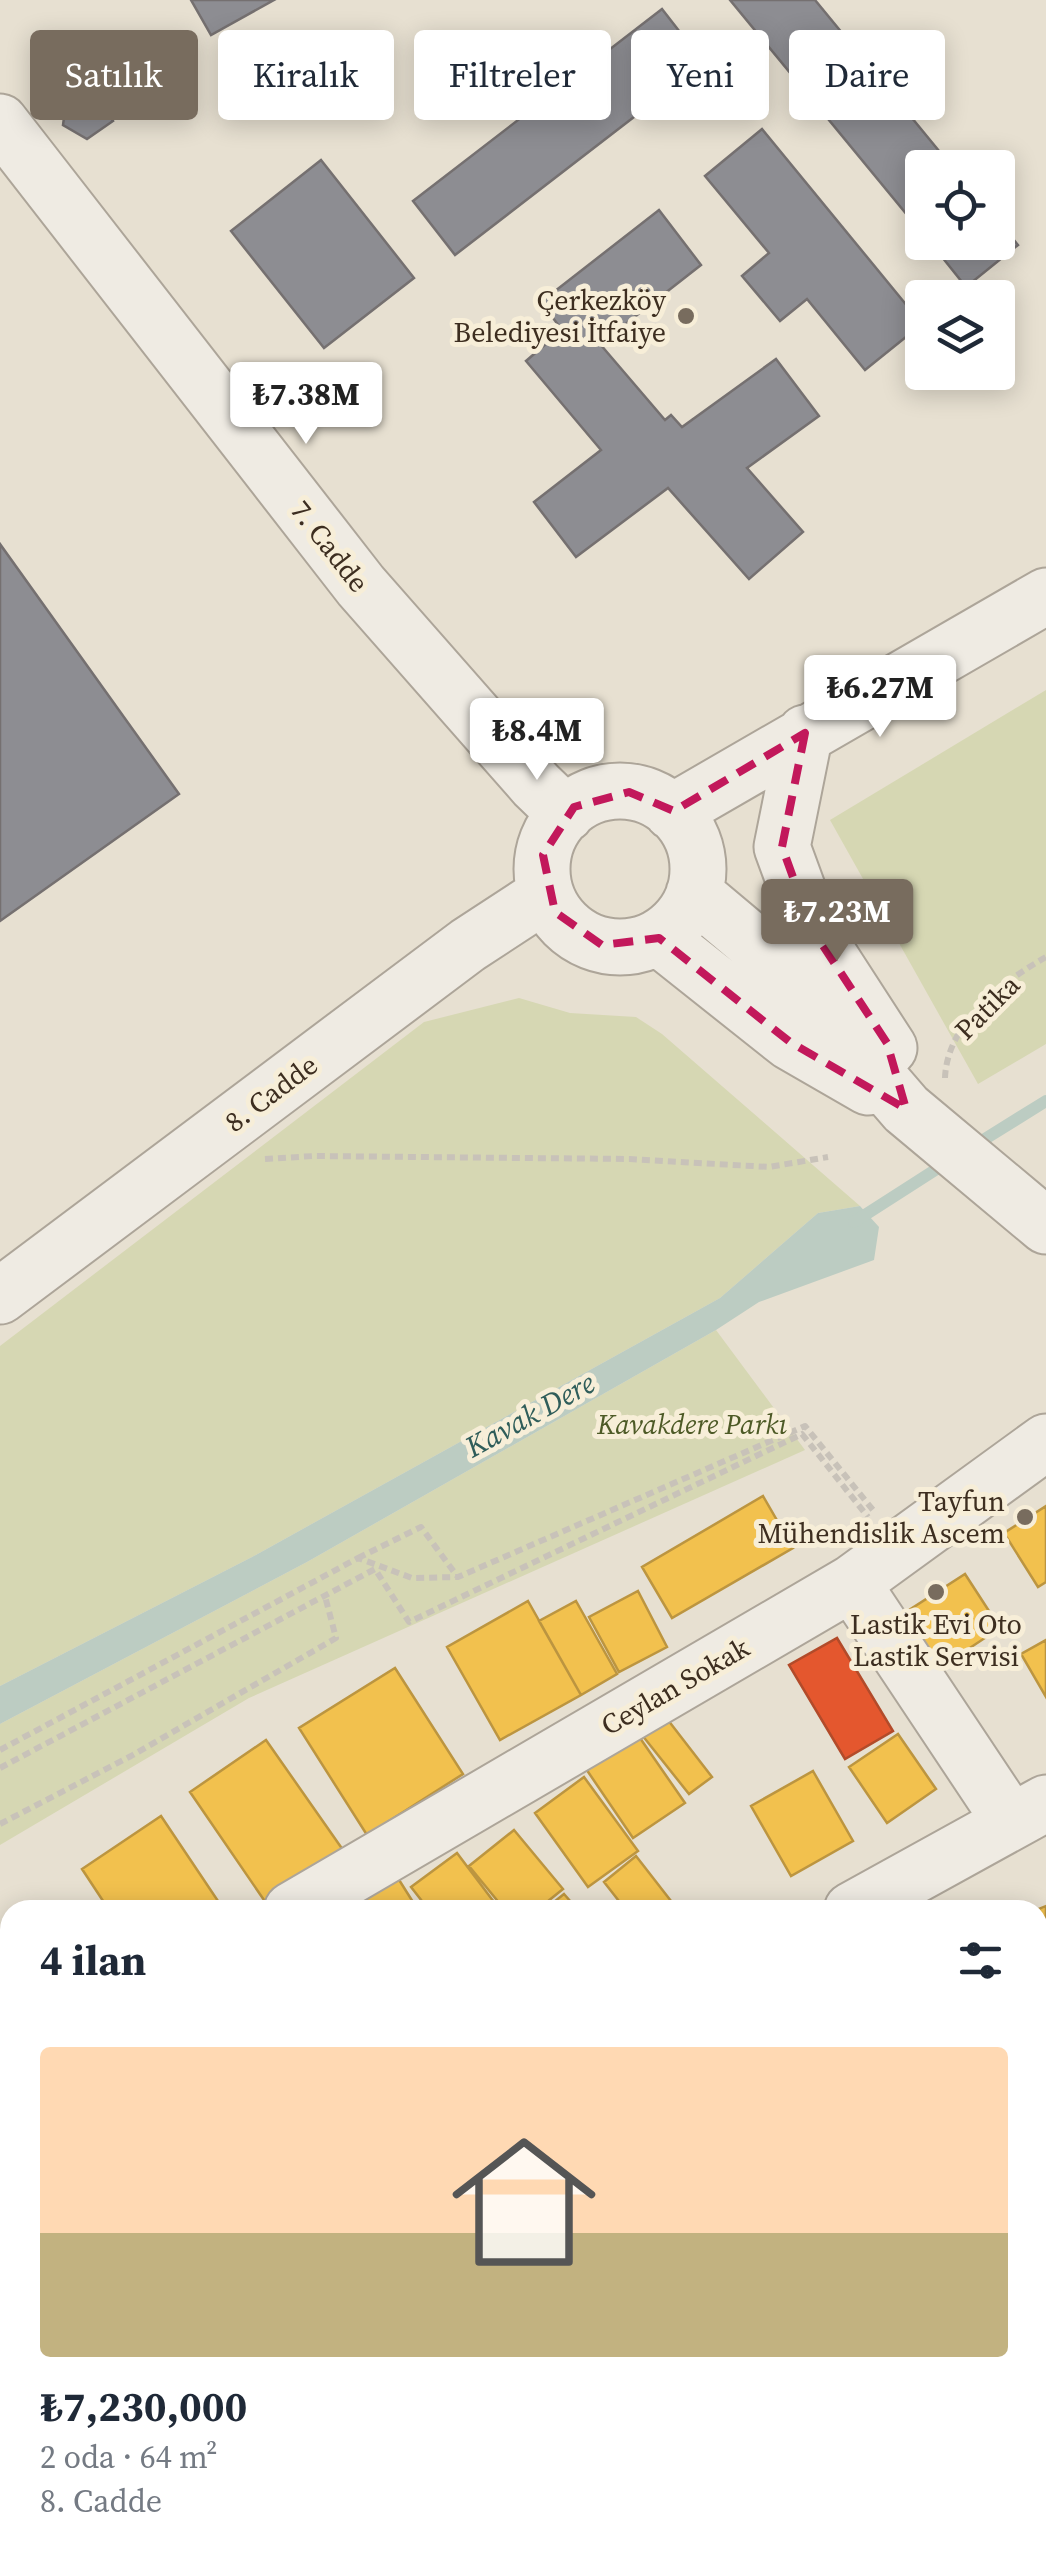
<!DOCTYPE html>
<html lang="tr">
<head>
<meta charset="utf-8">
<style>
  :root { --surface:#fff; --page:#f6f6f7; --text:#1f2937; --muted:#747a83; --line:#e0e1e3; --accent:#786c5e }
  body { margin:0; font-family:"Source Serif 4",serif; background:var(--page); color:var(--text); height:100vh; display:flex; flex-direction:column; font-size:38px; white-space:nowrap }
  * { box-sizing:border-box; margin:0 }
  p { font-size:32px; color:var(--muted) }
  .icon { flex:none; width:55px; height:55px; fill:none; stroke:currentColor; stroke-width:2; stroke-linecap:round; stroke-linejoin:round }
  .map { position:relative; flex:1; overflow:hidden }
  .side { position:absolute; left:0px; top:1900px; width:1048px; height:672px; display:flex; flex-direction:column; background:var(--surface); border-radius:30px 30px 0 0; box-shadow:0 5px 25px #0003 }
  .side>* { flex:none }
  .top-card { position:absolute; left:30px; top:30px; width:988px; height:90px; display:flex; gap:20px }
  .fabs { position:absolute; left:905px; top:150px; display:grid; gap:20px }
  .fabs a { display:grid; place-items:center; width:110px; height:110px; border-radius:10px; background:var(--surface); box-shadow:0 5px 25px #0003; font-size:50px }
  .price { position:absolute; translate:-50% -85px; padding:0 22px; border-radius:10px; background:#fff; color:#222; font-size:32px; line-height:65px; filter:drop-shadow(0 2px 5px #0008) }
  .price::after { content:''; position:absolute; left:50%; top:60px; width:30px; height:22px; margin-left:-15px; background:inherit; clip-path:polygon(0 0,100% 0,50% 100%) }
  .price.on { background:var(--accent); color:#fff }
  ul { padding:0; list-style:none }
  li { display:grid; align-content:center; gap:20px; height:530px; padding:0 40px }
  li+li { border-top:2px solid var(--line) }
  li span { display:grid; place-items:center; height:310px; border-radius:10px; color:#555 }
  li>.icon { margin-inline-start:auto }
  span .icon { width:180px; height:180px; fill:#fffc; stroke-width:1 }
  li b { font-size:42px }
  h2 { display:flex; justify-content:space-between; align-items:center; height:120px; padding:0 40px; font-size:42px }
  .pill { padding:0 35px; border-radius:10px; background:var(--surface); box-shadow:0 5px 25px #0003; font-size:35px; line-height:90px }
  .pill.on { background:var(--accent); color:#fff }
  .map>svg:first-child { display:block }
  .green { fill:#d6d7b3 }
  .water { fill:#bcccc2 }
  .homes { fill:#f2c14e; stroke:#bc9540; stroke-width:2.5 }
  .shops { fill:#e4572e; stroke:#b24b2a; stroke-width:2.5 }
  .industry { fill:#8d8d92; stroke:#757070; stroke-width:2.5 }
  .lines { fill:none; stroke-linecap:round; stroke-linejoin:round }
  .stream { stroke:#bcccc2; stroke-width:12 }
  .minor-casing { stroke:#ada599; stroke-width:59 }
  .path { stroke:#c8c2b9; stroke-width:6; stroke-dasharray:8 5; stroke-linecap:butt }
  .minor { stroke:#efebe3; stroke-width:55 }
  .marked { fill:none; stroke:#c2185b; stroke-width:8; stroke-dasharray:20 12; stroke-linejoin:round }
  .poi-dot { fill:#786c5e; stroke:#f7eed8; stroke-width:4 }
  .labels { text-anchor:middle; stroke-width:10; stroke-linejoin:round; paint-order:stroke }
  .poi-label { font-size:28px; fill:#3d2e20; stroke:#f7eed8; text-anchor:end }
  .street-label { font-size:28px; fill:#3d2e20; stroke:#f7eed8 }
  .park-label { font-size:28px; font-style:italic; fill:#4d5a26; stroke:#f7eed8 }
  .water-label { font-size:30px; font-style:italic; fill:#2f5d5a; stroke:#f7eed8 }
</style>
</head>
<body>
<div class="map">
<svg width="1046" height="2572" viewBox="0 0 1046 2572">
  <rect width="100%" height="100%" fill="#e7e0d1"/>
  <path class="green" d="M1046 690V1044L978 1084 830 820Z
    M519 998 570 1013 636 1017 662 1034 860 1206 818 1213 720 1298 252 1557 0 1686V1346L424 1022Z
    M716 1330 805 1450 249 1698 0 1845V1724L307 1562Z"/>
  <path class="water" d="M860 1206 879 1227 874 1260 759 1302 716 1330 307 1562 0 1724V1686L252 1557 720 1298 818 1213Z"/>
  <path class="homes" d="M763 1496 793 1548 672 1618 642 1567Z
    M1046 1506V1582L1038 1587 1004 1533Z
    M965 1574 1000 1628 938 1669 903 1614Z
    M638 1591 667 1647 619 1672 589 1617Z
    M528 1601 581 1695 500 1740 447 1647Z
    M576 1601 617 1674 581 1695 539 1621Z
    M1046 1640V1697L1021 1654Z
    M395 1668 463 1774 367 1835 299 1728Z
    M661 1711 712 1777 689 1794 638 1730Z
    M631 1725 685 1803 633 1838 580 1760Z
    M898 1734 936 1789 887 1823 849 1767Z
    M266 1740 343 1850 266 1903 190 1792Z
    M813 1771 853 1841 791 1876 751 1806Z
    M584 1777 638 1851 588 1887 535 1813Z
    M161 1816 224 1910H109L82 1869Z
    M514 1830 563 1889 537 1910H505L469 1866Z
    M457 1853 500 1910H429L411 1887Z
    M636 1856 678 1910H626L604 1882Z
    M396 1875 418 1910H357L352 1902Z
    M564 1894 578 1910H544Z
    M1046 1906V1956L1038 1960 1036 1910Z
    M8 1932 10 2083 7 2085 0 2075V1938Z
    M1038 2016 1046 2027V2044L1038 2059Z
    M10 2211V2265L0 2259V2227Z
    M0 2432 10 2457V2494L0 2498Z
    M126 2562H186L190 2572H130Z
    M229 2562H293L296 2572H233Z
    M326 2562H356L329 2572Z
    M429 2562H473L450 2572H433Z
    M674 2562H743V2569H674Z"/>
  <path class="shops" d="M837 1638 893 1731 845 1759 789 1665Z"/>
  <path class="industry" d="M191 0H274L211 35Z
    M730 0H815L953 168H922V233Z
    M662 9 704 63 455 255 413 201Z
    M91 88 113 121 87 139 63 125 66 102Z
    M762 129 922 324 865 370 807 299 780 321 742 276 769 253 705 176Z
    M321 160 414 278 324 348 231 231Z
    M659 210 701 265 600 344 665 420 671 415 682 427 776 359 819 416 747 468 803 532 749 579 668 488 576 557 534 502 601 450 526 361 562 330 541 302Z
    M998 221 1018 245 966 287 930 242H998Z
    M0 544 179 794 0 921Z"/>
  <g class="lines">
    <path class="stream" d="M972 1147 1046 1101
      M854 1222 946 1163"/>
    <defs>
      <path id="minor" d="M0 122 361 586 536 785 566 814
        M805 733 782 847 812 929 889 1048
        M542 869a78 78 0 1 1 156 0a78 78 0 1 1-156 0Z
        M672 812 1046 596
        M694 893 788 972 906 1109 1046 1226
        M659 938 790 1042 868 1087
        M0 1296 468 945 546 894
        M852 1583 1011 1822
        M292 1910 852 1583 1046 1442
        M852 1910 1046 1803
        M0 2119 10 2110
        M1038 2120 1046 2101
        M0 2329 10 2343
        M1038 2444 1046 2441
        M0 2557 10 2553
        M559 2562 562 2572
        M749 2572 769 2562"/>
    </defs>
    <use href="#minor" class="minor-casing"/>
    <path class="path" d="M945 1078C947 1023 1002 982 1046 957
      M265 1159 314 1156 630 1159 769 1167 828 1157
      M358 1558 421 1527 457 1576
      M0 1750 358 1558 412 1578 458 1577 805 1426 873 1510
      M0 1768 375 1569 409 1622 802 1434 868 1517
      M0 1824 131 1756 336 1638 325 1596"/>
    <use href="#minor" class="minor"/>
  </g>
  <path class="marked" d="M805 733 782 847 812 929 887 1043 906 1109 790 1042 659 938 602 945 555 912 543 855 574 807 629 792 674 811Z"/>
  <g class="poi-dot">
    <circle cx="686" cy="316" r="10"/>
    <circle cx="1025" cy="1517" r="10"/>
    <circle cx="936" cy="1592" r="10"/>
  </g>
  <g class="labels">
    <g class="poi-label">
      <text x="666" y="310">Çerkezköy<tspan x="666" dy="32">Belediyesi İtfaiye</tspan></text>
      <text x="1005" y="1511">Tayfun<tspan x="1005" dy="32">Mühendislik Ascem</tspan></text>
      <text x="936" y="1634" text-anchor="middle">Lastik Evi Oto<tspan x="936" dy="32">Lastik Servisi</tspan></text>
    </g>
    <g class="street-label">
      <text transform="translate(330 546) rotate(52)" y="10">7. Cadde</text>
      <text transform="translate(987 1007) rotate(-45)" y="10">Patika</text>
      <text transform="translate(271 1093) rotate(-37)" y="10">8. Cadde</text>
      <text transform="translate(675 1686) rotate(-30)" y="10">Ceylan Sokak</text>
    </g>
    <g class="park-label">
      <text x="692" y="1434">Kavakdere Parkı</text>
    </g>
    <g class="water-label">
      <text transform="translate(530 1415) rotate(-29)" y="10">Kavak Dere</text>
    </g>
  </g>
</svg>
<div class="fabs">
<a><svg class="icon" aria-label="locate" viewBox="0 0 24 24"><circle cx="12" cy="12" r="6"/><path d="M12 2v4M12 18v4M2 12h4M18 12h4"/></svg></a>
<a><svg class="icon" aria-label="layers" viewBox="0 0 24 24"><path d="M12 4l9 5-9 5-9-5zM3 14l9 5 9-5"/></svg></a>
</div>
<b class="price" style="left:306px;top:447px">₺7.38M</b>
<b class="price" style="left:880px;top:740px">₺6.27M</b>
<b class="price" style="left:537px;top:783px">₺8.4M</b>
<b class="price on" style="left:837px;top:964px">₺7.23M</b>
<div class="top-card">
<a class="pill on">Satılık</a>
<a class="pill">Kiralık</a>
<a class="pill">Filtreler</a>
<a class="pill">Yeni</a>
<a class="pill">Daire</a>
</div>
<section class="side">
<h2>4 ilan<svg class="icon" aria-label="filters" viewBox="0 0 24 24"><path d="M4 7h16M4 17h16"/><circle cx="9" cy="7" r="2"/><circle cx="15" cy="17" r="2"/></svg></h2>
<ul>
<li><span style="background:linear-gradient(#ffd9b3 60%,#c2b280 0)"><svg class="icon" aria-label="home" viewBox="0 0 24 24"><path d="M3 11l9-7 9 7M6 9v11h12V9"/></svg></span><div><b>₺7,230,000</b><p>2 oda · 64 m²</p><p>8. Cadde</p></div></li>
</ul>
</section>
</div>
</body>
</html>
